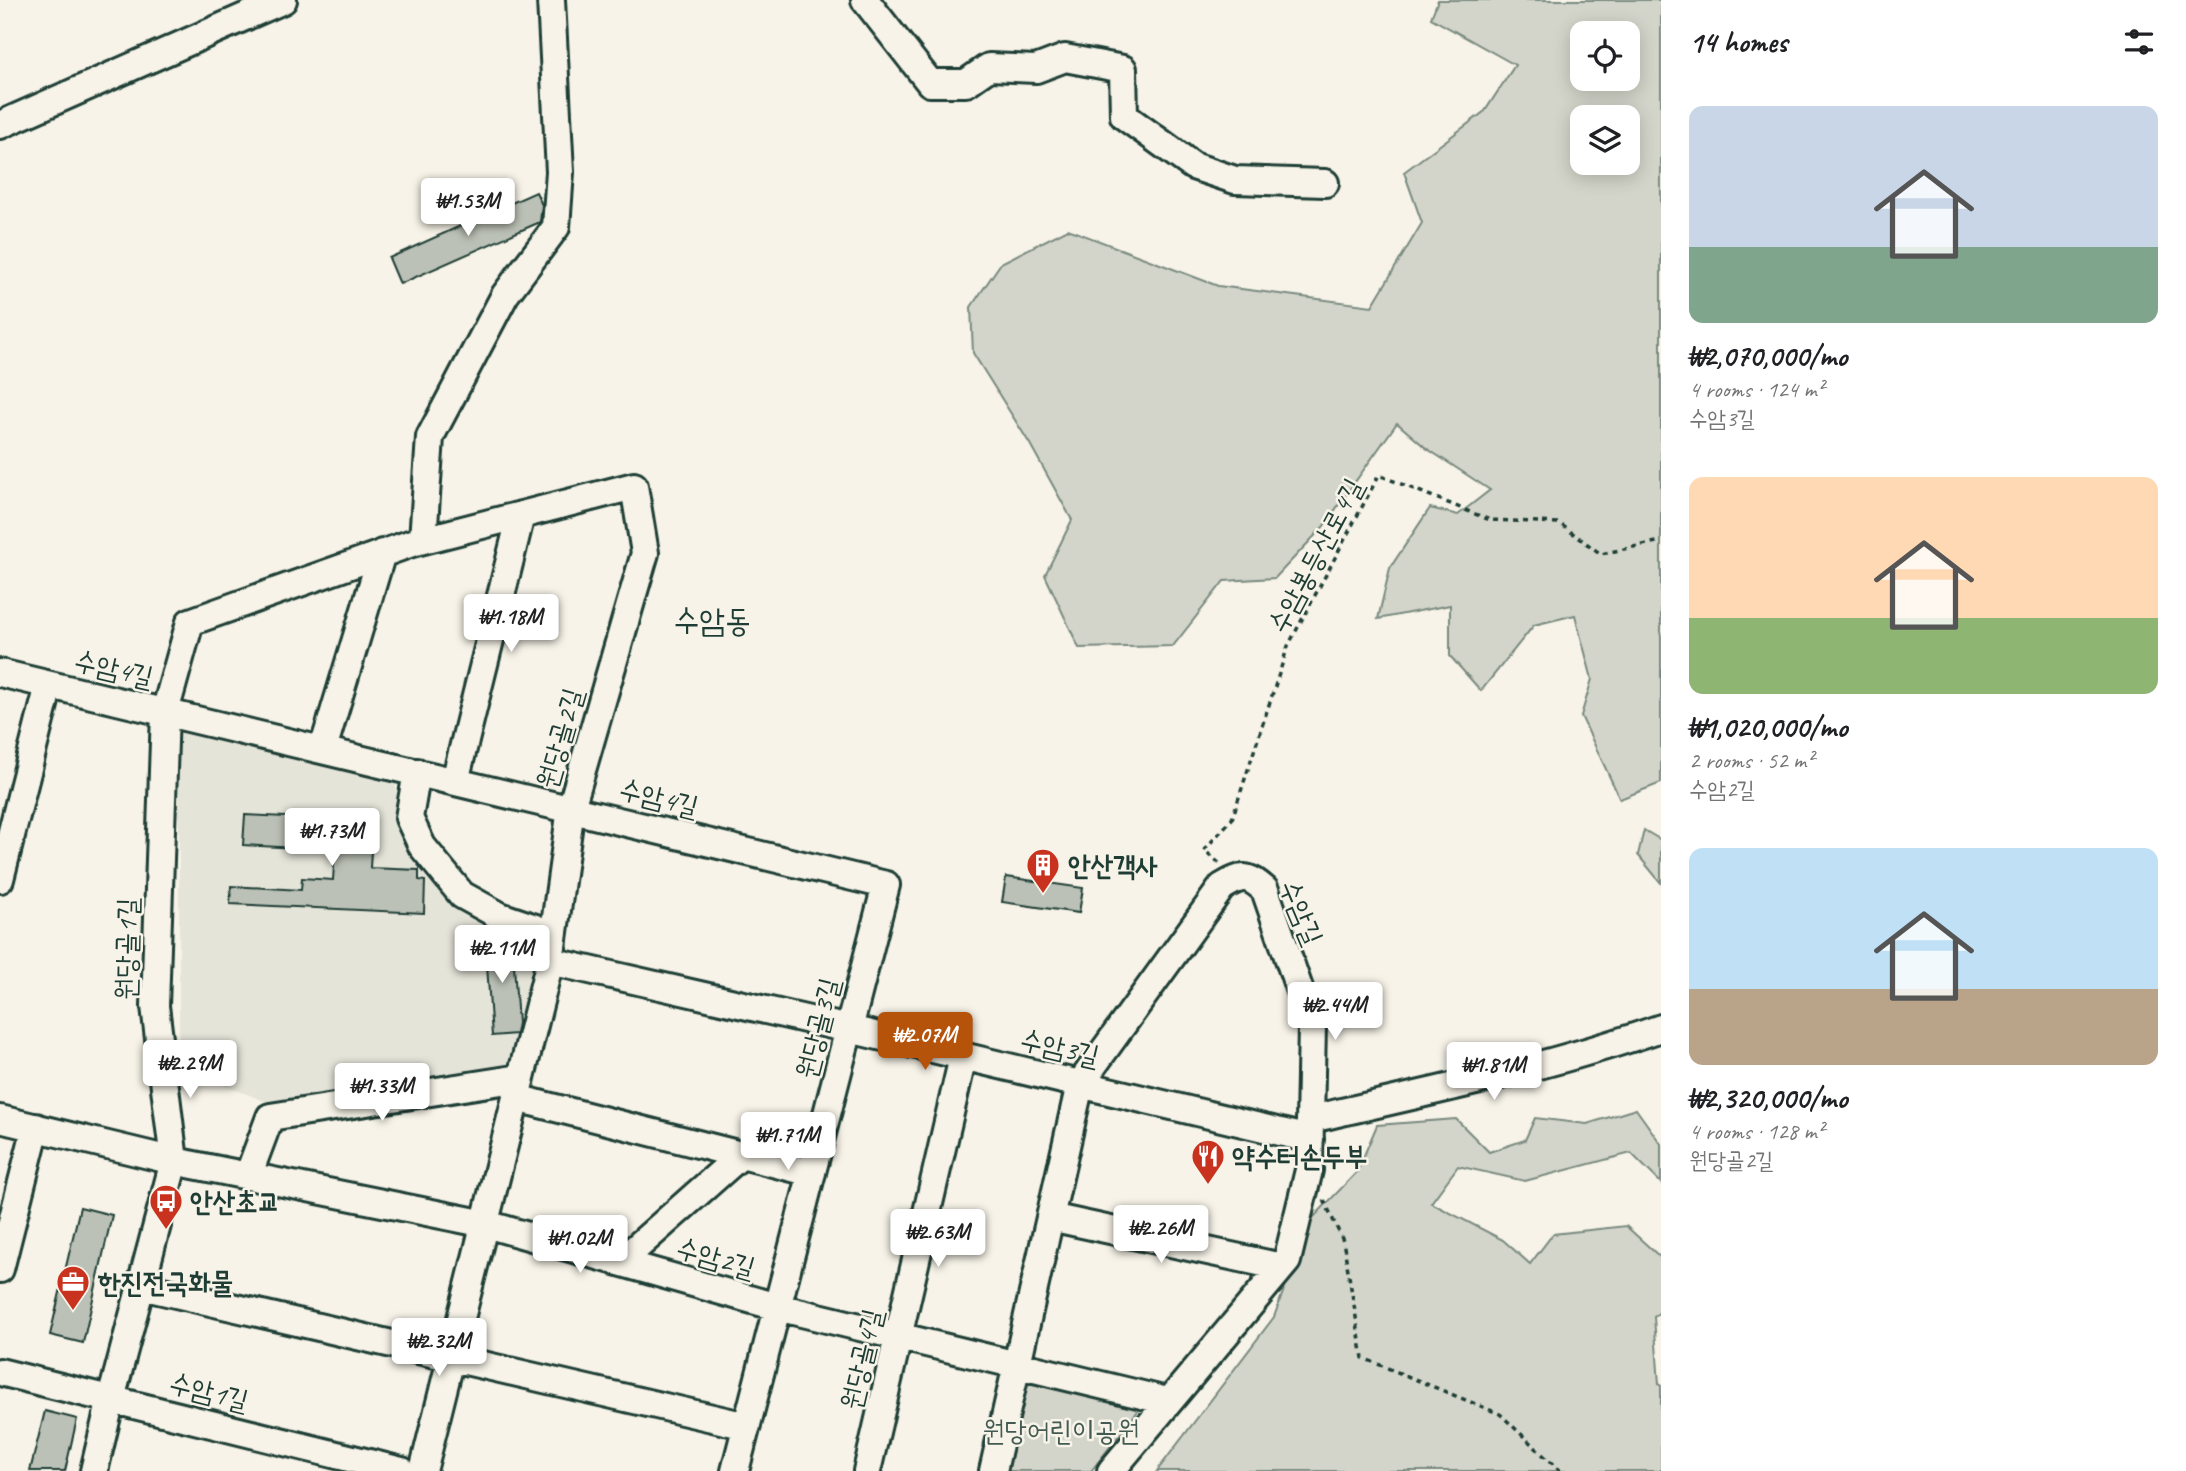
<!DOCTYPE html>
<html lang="en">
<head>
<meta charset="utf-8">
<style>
  :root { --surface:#fff; --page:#f2f2f2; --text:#202124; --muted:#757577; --accent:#b45309 }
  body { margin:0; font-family:Caveat,"Poor Story",sans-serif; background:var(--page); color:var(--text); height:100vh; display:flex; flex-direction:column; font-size:26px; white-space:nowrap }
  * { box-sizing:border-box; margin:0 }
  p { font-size:23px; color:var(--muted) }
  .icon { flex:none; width:38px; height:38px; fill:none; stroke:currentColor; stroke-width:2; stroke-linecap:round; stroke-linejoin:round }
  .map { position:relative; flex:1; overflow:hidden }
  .sheet { display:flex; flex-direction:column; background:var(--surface); width:525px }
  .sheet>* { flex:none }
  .controls { position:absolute; left:1570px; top:21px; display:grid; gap:14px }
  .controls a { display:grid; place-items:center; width:70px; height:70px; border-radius:14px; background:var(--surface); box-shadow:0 4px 18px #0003; font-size:35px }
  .price { position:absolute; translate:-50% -60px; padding:0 16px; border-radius:7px; background:#fff; color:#222; font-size:23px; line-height:46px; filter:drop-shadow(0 2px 4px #0008) }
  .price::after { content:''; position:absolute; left:50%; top:42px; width:21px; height:16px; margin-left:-10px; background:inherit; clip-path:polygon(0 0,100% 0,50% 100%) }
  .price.selected { background:var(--accent); color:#fff }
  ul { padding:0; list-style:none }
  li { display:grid; align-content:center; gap:14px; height:371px; padding:0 28px }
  li span { display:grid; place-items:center; height:217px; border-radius:14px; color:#555 }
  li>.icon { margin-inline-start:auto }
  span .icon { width:126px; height:126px; fill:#fffc; stroke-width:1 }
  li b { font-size:30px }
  h2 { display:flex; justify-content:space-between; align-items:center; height:84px; padding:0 28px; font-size:30px }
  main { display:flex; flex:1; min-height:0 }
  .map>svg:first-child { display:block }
  .built { fill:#e5e4d9 }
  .green { fill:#d3d5ca; stroke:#79897f; stroke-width:2; fill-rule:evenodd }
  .building { fill:#bbc1b6; stroke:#1f3d34; stroke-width:2 }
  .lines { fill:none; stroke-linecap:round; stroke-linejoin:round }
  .minor-casing { stroke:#1f3d34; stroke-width:32 }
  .path { stroke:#1f3d34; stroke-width:3.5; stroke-dasharray:5 5; stroke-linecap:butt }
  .minor { stroke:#f7f3e8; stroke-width:26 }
  .labels { text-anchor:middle; stroke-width:5; stroke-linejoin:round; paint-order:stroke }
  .street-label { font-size:28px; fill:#1f3d34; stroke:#f7f3e8 }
  .poi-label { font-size:28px; font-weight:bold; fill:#1f3d34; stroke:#f7f3e8; text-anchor:start }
  .park-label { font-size:28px; fill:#435b52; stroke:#f7f3e8 }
  .quarter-label { font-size:32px; fill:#1f3d34; stroke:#f7f3e8 }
</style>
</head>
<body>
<main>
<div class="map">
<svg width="1661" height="1471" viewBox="0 0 1661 1471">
  <rect width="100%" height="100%" fill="#f7f3e8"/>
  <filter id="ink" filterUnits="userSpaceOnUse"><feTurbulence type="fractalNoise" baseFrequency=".0143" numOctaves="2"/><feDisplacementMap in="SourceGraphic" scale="14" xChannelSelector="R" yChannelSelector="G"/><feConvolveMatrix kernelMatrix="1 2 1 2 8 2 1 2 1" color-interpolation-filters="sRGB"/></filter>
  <g filter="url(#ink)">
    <path class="built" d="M179 730 394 774 401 821 438 879 546 941 518 1069 275 1105 179 1068Z"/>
    <path class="green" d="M1438 0H1661V783L1620 799 1581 716 1592 679 1575 615 1534 625 1481 691 1450 656V605L1378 619 1390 568 1430 508 1458 515 1490 490 1426 448 1397 423 1323 527 1275 578 1224 581 1173 646 1079 648 1045 575 1072 520 1030 444 973 353 971 307 1001 263 1068 229 1218 286 1372 306 1422 223 1404 172 1485 111 1515 65 1431 18ZM1628 33V79H1582V33ZM1628 117V163H1582V117Z
      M1644 830 1661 840V883L1638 855Z
      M1636 1109 1661 1144V1183L1631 1153 1525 1181 1458 1166 1431 1203 1503 1240 1530 1264 1553 1234 1626 1226 1661 1258V1311L1654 1317 1659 1384 1661 1385V1471H1157L1274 1317 1308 1223 1357 1172 1377 1125 1456 1119 1489 1152 1525 1140 1535 1118 1587 1124Z
      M1028 1380 1141 1407 1091 1471H1006Z"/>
    <path class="building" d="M536 192 542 205 540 222 400 284 389 258Z
      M245 815 344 820V817L373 818 370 868 419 870V880L425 881 424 913 230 904 231 886 301 890 302 878 333 880 335 850 243 845Z
      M1006 877 1083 888 1079 913 1002 902Z
      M508 935 512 937 518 1023 516 1034 492 1036 485 937Z
      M80 1207 112 1215 83 1343 50 1335Z
      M45 1411 77 1419 65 1471H30Z"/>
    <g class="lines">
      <defs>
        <path id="minor" d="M865 0 930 83H966L989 67 1036 69 1065 58 1123 69 1124 116 1193 166 1235 180 1325 183
          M0 125 283 0
          M423 540 430 437 505 295 556 227 560 172 551 0
          M0 673 886 885 735 1471
          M323 749 382 553
          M417 772 409 818 422 846 462 895 500 916 553 934
          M455 781 521 515
          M0 879 49 685
          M550 961 849 1029 1310 1139
          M516 1098 812 1173
          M0 1119 174 1161 486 1224 777 1307 1167 1401
          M1311 1119C1428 1092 1547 1068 1661 1028
          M248 1176 270 1117 521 1078
          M1050 1217 1282 1267
          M620 1262 741 1155
          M0 1269 36 1127
          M141 1286 747 1426
          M0 1372 402 1471
          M94 1471 111 1399 174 1161 155 1006 165 712 190 622 412 543 634 486 645 553 571 808 550 961 423 1471
          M867 1471 963 1057
          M993 1471 1080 1084 1222 887C1242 875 1247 874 1265 890L1312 1026 1309 1170 1287 1261 1111 1471"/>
      </defs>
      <use href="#minor" class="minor-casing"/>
      <path class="path" d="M1219 863 1204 850 1232 819 1288 646 1379 475 1490 520 1559 523 1601 554 1661 541
        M1324 1200 1343 1241 1363 1358 1500 1414 1560 1471"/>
      <use href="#minor" class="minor"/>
    </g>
  </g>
  <defs>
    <symbol id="building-pin" viewBox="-11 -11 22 30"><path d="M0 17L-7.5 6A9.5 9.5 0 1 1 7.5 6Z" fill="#c8321e" stroke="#f7f3e8"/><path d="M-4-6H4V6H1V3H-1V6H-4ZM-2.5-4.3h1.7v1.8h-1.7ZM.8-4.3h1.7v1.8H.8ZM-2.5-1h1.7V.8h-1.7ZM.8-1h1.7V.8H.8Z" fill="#fff"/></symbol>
    <symbol id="restaurant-pin" viewBox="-11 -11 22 30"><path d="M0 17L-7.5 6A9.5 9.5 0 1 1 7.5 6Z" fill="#c8321e" stroke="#f7f3e8"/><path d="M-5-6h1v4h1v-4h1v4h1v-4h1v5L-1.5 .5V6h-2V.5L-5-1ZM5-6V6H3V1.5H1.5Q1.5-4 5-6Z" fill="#fff"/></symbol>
    <symbol id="bus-pin" viewBox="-11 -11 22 30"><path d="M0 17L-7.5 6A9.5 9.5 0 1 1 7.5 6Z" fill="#c8321e" stroke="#f7f3e8"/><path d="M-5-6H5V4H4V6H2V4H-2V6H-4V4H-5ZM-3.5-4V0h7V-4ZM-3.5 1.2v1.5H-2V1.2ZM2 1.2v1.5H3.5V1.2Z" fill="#fff"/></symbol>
    <symbol id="office-pin" viewBox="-11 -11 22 30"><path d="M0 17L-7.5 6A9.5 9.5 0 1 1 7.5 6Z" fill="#c8321e" stroke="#f7f3e8"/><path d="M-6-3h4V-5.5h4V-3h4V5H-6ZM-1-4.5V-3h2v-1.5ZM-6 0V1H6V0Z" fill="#fff"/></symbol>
  </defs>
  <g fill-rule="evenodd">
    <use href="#building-pin" x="1024" y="846" width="38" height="52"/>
    <use href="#restaurant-pin" x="1189" y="1137" width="38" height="52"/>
    <use href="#bus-pin" x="147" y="1182" width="38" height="52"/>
    <use href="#office-pin" x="54" y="1263" width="38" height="52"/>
  </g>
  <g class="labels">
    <g class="street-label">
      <text transform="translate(1315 555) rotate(-62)" y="10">수암봉등산로4길</text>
      <text transform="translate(114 668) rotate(13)" y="10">수암4길</text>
      <text transform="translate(559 738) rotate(-74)" y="10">원당골2길</text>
      <text transform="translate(659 797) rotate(14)" y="10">수암4길</text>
      <text transform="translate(1302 912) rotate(67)" y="10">수암길</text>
      <text transform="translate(126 949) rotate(-89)" y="10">원당골1길</text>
      <text transform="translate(817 1028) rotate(-76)" y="10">원당골3길</text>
      <text transform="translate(1060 1047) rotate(13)" y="10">수암3길</text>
      <text transform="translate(716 1257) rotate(16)" y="10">수암2길</text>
      <text transform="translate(861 1359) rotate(-77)" y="10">원당골4길</text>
      <text transform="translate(209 1391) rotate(14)" y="10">수암1길</text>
    </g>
    <g class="poi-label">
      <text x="1068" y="875">안산객사</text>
      <text x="1232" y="1166">약수터손두부</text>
      <text x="190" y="1211">안산초교</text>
      <text x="98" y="1292">한진전국화물</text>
    </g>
    <g class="park-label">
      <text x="1061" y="1440">원당어린이공원</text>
    </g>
    <g class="quarter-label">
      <text x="712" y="631">수암동</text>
    </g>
  </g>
</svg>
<div class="controls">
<a><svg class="icon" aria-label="locate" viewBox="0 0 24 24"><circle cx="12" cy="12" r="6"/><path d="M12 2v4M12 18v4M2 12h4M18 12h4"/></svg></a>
<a><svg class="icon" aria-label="layers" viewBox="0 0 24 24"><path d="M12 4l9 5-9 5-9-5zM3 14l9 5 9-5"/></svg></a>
</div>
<b class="price" style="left:468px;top:238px">₩1.53M</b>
<b class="price" style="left:511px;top:654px">₩1.18M</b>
<b class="price" style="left:332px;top:868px">₩1.73M</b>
<b class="price" style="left:502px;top:985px">₩2.11M</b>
<b class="price" style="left:1335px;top:1042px">₩2.44M</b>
<b class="price selected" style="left:925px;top:1072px">₩2.07M</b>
<b class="price" style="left:190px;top:1100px">₩2.29M</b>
<b class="price" style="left:1494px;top:1102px">₩1.81M</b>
<b class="price" style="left:382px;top:1123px">₩1.33M</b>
<b class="price" style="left:788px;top:1172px">₩1.71M</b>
<b class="price" style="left:1161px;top:1265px">₩2.26M</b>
<b class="price" style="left:938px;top:1269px">₩2.63M</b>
<b class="price" style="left:580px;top:1275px">₩1.02M</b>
<b class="price" style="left:439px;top:1378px">₩2.32M</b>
</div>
<section class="sheet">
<h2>14 homes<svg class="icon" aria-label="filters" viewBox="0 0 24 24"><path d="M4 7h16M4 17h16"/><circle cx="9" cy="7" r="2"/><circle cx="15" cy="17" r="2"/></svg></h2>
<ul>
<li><span style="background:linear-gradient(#c9d6e8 65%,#7fa58c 0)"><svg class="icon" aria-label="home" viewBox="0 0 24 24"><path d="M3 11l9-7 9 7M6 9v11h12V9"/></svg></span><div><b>₩2,070,000/mo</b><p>4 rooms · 124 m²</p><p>수암3길</p></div></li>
<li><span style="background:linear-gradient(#ffd9b3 65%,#8fb573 0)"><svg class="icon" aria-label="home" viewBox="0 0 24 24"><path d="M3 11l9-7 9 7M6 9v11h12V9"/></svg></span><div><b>₩1,020,000/mo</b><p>2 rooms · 52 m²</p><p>수암2길</p></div></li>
<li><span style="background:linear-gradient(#bfe0f5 65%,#b9a48a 0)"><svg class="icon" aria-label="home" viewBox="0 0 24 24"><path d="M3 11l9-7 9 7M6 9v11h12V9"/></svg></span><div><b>₩2,320,000/mo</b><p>4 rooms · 128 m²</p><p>원당골2길</p></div></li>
</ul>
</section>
</main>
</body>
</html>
